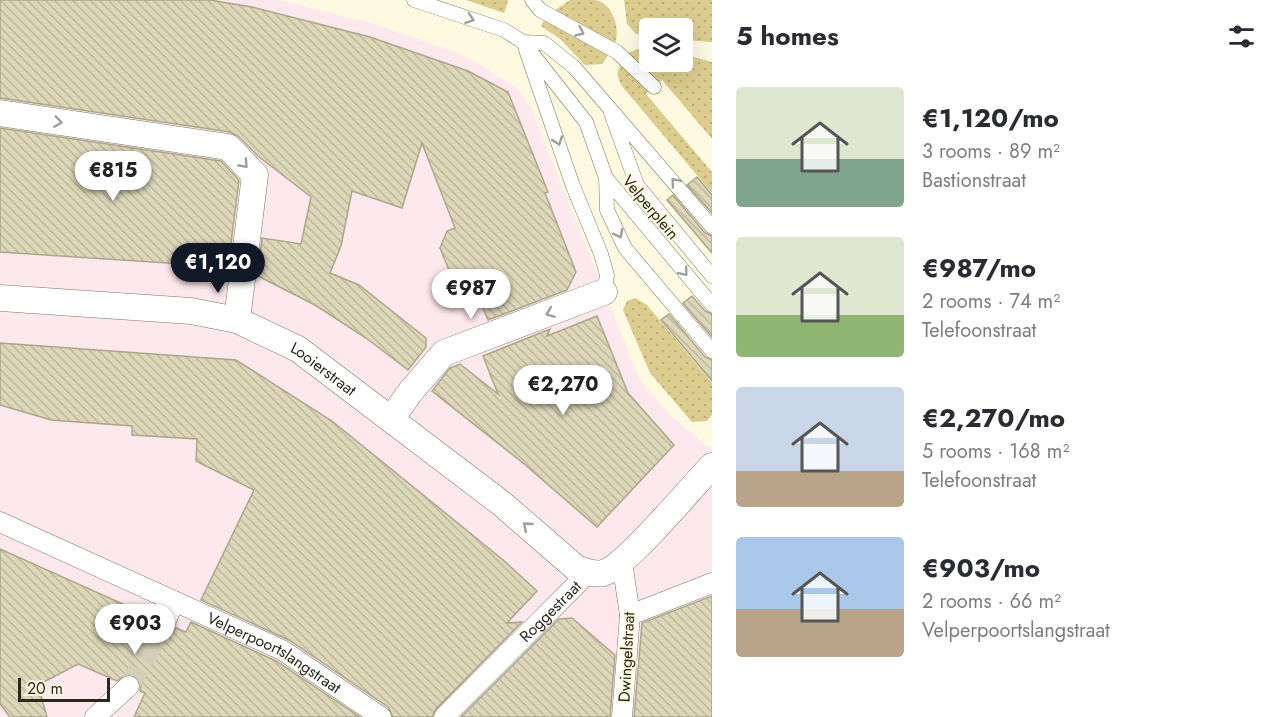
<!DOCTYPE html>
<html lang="en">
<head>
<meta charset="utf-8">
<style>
  :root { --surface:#fff; --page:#f7f7f7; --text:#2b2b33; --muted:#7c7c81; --accent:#111827 }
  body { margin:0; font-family:Jost,sans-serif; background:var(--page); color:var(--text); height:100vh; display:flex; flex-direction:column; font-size:22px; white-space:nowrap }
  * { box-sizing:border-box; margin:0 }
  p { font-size:20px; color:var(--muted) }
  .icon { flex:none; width:33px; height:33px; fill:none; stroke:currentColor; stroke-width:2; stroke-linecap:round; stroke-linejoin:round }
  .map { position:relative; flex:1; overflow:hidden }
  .drawer { display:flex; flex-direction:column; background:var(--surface); width:570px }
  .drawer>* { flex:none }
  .controls { position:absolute; left:639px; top:18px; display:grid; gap:12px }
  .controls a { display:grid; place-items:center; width:54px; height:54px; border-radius:6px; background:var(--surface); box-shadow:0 6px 24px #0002; font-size:30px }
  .scale { position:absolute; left:18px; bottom:15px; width:92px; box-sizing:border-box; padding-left:6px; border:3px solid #2a281d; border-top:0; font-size:16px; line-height:21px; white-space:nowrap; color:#2a281d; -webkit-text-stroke:4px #fef9e1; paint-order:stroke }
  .price { position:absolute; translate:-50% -51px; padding:0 14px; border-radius:21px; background:#fff; color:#222; font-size:20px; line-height:39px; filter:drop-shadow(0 2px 3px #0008) }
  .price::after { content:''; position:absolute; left:50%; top:36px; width:18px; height:14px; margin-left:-9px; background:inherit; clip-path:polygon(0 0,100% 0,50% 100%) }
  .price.selected { background:var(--accent); color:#fff }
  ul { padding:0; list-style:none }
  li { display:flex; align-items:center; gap:18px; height:150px; padding:0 24px }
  li span { display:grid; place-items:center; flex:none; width:168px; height:120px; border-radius:6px; color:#555 }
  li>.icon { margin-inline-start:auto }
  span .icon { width:72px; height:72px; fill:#fffc; stroke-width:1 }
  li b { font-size:26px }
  h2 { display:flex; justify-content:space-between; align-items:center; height:72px; padding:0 24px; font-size:26px }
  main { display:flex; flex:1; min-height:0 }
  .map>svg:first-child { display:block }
  .commercial { fill:#fde8ed }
  .grass { fill:url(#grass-dots) }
  .building { fill:url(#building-back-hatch); stroke:#aca68a; stroke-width:1.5 }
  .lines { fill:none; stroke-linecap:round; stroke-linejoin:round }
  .pedestrian-tunnel { stroke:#d4cfba; stroke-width:20; stroke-dasharray:20 10; stroke-linecap:butt }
  .service-casing { stroke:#7c755b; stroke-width:15 }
  .pedestrian-casing { stroke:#7c755b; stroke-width:21 }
  .minor-casing { stroke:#7c755b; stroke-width:27 }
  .service { stroke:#fff; stroke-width:14 }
  .pedestrian { stroke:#fff; stroke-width:20 }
  .minor { stroke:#fff; stroke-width:26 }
  .oneway { stroke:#9f9e99 }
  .labels { text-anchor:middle; stroke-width:4.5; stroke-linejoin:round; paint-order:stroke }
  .street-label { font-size:16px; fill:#2a281d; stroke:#fef9e1 }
</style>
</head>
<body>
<main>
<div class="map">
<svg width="712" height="717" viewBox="0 0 712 717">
  <defs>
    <pattern id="grass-dots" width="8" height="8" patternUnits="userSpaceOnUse" patternTransform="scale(1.5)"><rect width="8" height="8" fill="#dccd8f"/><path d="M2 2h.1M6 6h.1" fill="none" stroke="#bdb07b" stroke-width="1.8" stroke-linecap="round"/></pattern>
    <pattern id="building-back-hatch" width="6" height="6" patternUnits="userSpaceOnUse" patternTransform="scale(1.5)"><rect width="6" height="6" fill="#ddd6b9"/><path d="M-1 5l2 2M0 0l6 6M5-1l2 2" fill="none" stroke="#beb89f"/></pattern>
  </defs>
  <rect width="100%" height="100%" fill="#fef9e1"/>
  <path class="commercial" d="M0 0H280L371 23 455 52 481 65 518 89 531 108 639 379 671 416 712 450V717H0Z"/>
  <path class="grass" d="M466 0H508V1L504 13Z
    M570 0C578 0 587 0 595 0 612 3 621 28 615 43L555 10Z
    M624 0H712V42L683 40 682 28H650L649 36 636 34 627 24Z
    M544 20 609 54 602 64 585 65 560 39 541 26Z
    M645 46 649 47 650 62H682L683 54 712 62V139L662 80 658 83 628 53Z
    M622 63 649 90 646 94 712 172V193L621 85 617 74Z
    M635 298 647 305 712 383V415L707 421 692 422 650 373 623 310 627 301Z"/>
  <path class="building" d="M0 0H210L252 7 370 37 468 71 508 92 548 192 545 193 576 272 567 290 488 320 480 301 464 307 440 248 447 231 455 228 422 143 402 208 352 191 341 246 330 273 359 285 426 338V347L408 370 366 338 315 305 258 276 262 238 301 244 311 197 258 156 238 136 230 132 0 98Z
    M0 128 221 161 239 180 228 267 0 252Z
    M697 177 712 195V213L687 185Z
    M673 195 705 233 712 236V253L667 200Z
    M692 296 705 311 712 314V337L683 303Z
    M669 314 705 357 712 360V381L661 320Z
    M597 316 628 393 674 445 597 527 523 463 432 391 450 368 460 364 498 394 483 356 550 329 547 336Z
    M0 343 236 360 332 421 502 559 537 591 507 623 522 622 436 709 432 717H393L388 707 289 640 201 600 254 490 196 461 197 439 132 435V426L51 420 0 405Z
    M0 549 154 618 155 630 161 634 172 633 176 628 186 632 191 622 276 661 360 717H134L145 693 140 691 141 684 137 678 127 674 117 681 78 664 38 685 47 717H10L0 704Z
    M712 596V717H634L642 623Z
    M572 618 615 655 610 717H461L559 619Z"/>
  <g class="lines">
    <path class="pedestrian-tunnel" d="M129 686 165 623"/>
    <defs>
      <path id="service" d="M414 0 504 30 523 42 544 43 574 67 712 227
        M532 0 540 10 617 52 654 87
        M523 42 586 122 606 178 607 210 625 248 712 351
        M526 50 573 186 601 254 607 275 604 292
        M611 113 637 185 712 276
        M606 178 712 305"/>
      <g id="pedestrian">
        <path id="s1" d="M0 522 282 650 381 717"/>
        <path d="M622 562 630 615 622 717"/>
        <path d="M630 615 712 583"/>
        <path d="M165 623 174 601"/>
        <path d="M95 717 129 686"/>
        <path id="s2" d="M444 717 589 572"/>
      </g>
      <g id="minor">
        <path d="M0 113 228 147 255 175 237 320"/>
        <path id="s3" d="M0 298 191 311 237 320 298 349 501 503 576 568C584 571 594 575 603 573 625 568 692 486 712 466"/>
        <path d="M391 419 411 391 444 353 604 292"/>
      </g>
    </defs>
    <use href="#service" class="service-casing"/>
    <use href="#pedestrian" class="pedestrian-casing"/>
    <use href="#minor" class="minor-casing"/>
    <use href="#service" class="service"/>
    <use href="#pedestrian" class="pedestrian"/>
    <use href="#minor" class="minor"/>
  </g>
  <defs><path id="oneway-chevron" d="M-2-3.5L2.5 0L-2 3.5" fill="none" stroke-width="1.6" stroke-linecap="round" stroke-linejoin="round" transform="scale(1.5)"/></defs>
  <g class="oneway">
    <use href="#oneway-chevron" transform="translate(470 19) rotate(19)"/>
    <use href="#oneway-chevron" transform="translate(580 32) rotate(24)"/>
    <use href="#oneway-chevron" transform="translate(58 122) rotate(8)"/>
    <use href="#oneway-chevron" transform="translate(558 141) rotate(71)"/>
    <use href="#oneway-chevron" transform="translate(244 164) rotate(47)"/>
    <use href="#oneway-chevron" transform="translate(675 182) rotate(-130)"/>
    <use href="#oneway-chevron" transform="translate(619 234) rotate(63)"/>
    <use href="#oneway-chevron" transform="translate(684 272) rotate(50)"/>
    <use href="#oneway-chevron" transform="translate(550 313) rotate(159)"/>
    <use href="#oneway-chevron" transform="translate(527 526) rotate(-139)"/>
  </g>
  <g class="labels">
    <g class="street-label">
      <text transform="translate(651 207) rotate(50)" y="6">Velperplein</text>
      <text dy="6" stroke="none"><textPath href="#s3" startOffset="338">Looierstraat</textPath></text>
      <text dy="6" stroke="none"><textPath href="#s2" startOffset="150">Roggestraat</textPath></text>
      <text dy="6" stroke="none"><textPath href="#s1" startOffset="304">Velperpoortslangstraat</textPath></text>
      <text transform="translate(626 657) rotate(-87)" y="6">Dwingelstraat</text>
    </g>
  </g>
</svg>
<div class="controls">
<a><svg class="icon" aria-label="layers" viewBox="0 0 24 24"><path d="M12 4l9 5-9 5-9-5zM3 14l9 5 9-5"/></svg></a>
</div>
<div class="scale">20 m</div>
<b class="price" style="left:113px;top:202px">€815</b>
<b class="price selected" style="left:218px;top:294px">€1,120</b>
<b class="price" style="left:471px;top:320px">€987</b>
<b class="price" style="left:563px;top:416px">€2,270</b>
<b class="price" style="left:135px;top:655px">€903</b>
</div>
<section class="drawer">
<h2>5 homes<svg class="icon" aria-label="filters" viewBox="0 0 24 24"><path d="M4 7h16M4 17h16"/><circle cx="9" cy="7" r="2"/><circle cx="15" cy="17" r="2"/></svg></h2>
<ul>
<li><span style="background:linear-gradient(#dfe7d0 60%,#7fa58c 0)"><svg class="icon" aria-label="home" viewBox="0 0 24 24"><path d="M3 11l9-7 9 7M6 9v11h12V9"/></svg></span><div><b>€1,120/mo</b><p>3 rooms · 89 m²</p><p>Bastionstraat</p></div></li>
<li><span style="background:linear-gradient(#dfe7d0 65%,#8fb573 0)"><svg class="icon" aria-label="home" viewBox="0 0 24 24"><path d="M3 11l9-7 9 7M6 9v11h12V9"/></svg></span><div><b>€987/mo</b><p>2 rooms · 74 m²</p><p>Telefoonstraat</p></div></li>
<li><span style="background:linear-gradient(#c9d6e8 70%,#b9a48a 0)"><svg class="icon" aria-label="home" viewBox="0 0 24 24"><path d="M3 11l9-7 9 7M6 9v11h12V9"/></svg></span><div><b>€2,270/mo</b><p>5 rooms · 168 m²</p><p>Telefoonstraat</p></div></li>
<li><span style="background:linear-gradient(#a9c7e8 60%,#b9a48a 0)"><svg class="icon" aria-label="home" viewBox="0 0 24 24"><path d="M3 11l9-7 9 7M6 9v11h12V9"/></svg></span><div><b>€903/mo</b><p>2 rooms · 66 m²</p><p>Velperpoortslangstraat</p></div></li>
</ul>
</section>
</main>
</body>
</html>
